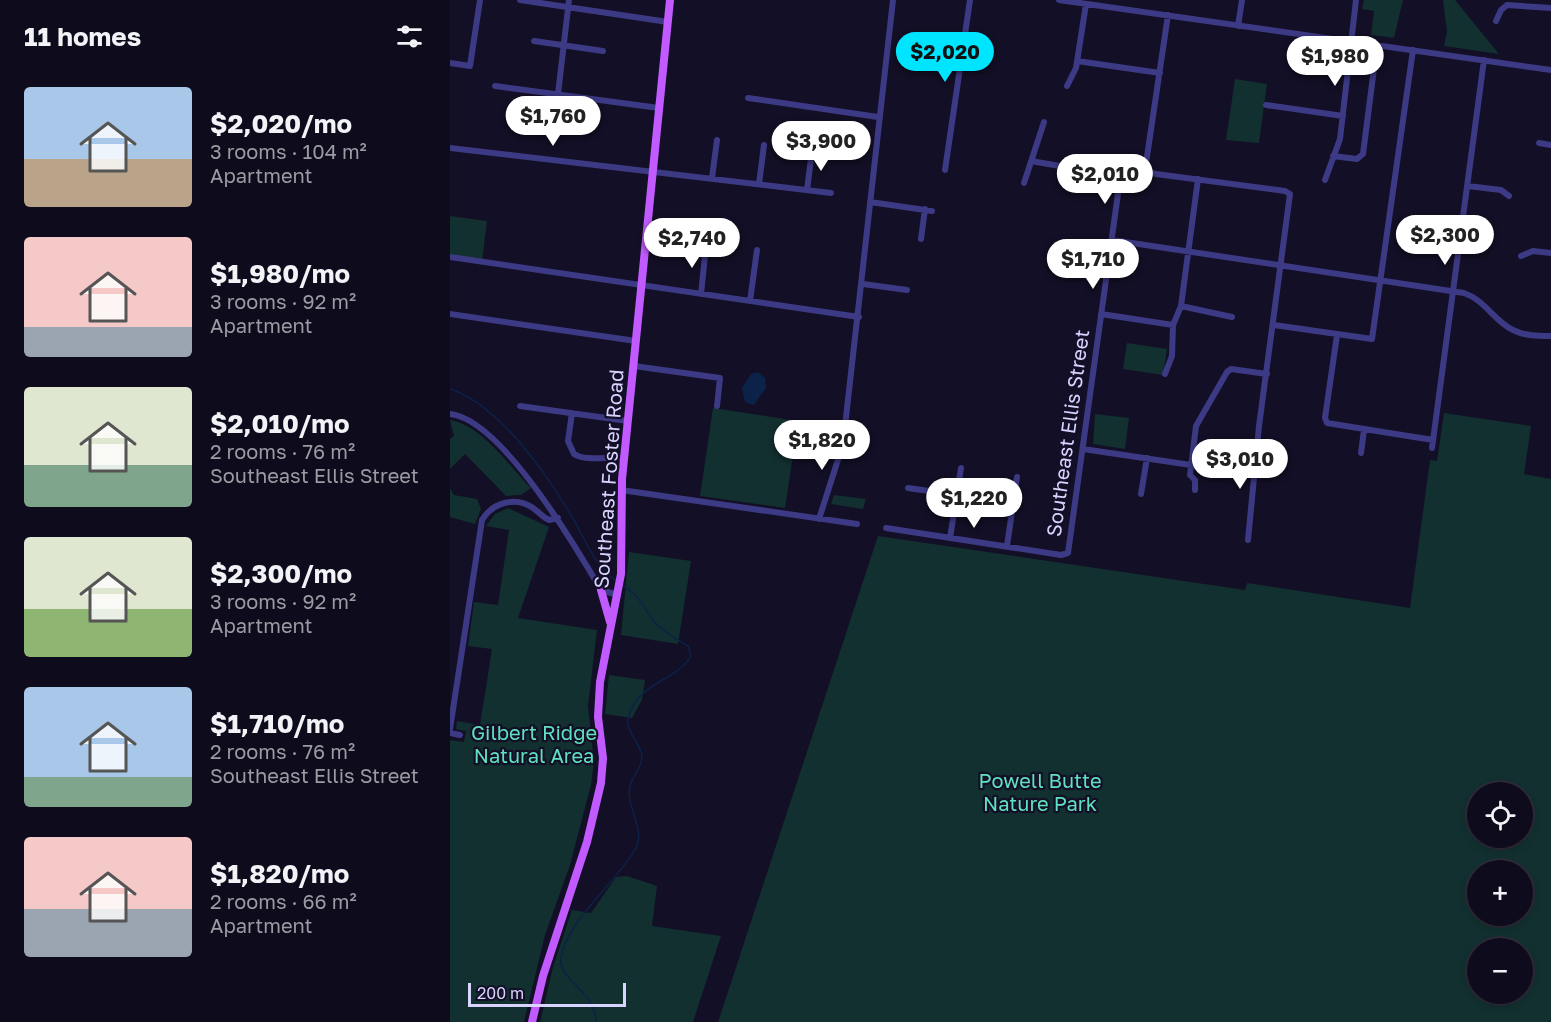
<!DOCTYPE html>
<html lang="en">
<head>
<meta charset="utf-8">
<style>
  :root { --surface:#0e0b1c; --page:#1c1929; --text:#f1f3f6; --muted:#9b9ba3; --line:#2e2b3b; --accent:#00e5ff }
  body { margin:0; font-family:"Golos Text",sans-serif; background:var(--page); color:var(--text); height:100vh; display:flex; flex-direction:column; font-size:22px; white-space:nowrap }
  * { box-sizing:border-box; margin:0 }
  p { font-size:20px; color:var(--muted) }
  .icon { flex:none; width:33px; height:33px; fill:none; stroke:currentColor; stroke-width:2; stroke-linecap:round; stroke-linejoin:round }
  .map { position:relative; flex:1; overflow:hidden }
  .panel { display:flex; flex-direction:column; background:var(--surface); width:450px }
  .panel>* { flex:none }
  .controls { position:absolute; left:1017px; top:782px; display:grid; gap:12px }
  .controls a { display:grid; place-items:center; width:66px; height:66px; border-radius:50%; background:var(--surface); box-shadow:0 3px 9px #0003,0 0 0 2px var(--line); font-size:30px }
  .scale { position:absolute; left:18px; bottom:15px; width:158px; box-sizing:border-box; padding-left:6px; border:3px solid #d9d4ff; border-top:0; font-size:16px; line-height:21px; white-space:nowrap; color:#d9d4ff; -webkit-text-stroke:4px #130f26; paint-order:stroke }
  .price { position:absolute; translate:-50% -51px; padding:0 14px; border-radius:21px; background:#fff; color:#222; font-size:20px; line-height:39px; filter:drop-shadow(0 2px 3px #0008) }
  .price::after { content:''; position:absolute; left:50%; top:36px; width:18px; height:14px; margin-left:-9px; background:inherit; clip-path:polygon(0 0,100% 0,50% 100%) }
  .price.active { background:var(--accent); color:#111 }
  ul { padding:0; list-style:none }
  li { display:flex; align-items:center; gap:18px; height:150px; padding:0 24px }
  li span { display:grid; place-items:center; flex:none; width:168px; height:120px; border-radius:6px; color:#555 }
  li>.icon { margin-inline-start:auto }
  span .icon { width:72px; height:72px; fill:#fffc; stroke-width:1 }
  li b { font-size:26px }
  h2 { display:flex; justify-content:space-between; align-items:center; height:72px; padding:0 24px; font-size:26px }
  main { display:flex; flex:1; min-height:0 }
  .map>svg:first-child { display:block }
  .green { fill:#12302f; fill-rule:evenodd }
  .water { fill:#0c2248 }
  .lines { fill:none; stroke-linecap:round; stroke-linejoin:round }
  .stream { stroke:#0c2248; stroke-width:1.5 }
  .minor { stroke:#3d3a85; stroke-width:6 }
  .major { stroke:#c25bff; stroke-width:8 }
  .labels { text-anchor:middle; stroke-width:4.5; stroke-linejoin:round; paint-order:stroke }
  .street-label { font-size:20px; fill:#d9d4ff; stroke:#130f26 }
  .park-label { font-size:20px; fill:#5fe0c0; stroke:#130f26 }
</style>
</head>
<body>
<main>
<section class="panel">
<h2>11 homes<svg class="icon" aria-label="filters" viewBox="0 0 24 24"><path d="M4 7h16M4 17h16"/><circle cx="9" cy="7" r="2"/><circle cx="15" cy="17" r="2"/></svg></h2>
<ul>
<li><span style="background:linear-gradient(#a9c7e8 60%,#b9a48a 0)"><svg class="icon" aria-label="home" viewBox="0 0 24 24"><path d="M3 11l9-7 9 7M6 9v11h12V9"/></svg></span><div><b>$2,020/mo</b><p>3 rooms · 104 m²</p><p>Apartment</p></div></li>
<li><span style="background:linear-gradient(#f6c9c9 75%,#9aa5b1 0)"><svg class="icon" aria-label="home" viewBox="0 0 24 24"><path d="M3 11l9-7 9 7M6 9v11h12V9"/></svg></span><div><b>$1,980/mo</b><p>3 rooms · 92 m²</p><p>Apartment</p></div></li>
<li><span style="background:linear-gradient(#dfe7d0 65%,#7fa58c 0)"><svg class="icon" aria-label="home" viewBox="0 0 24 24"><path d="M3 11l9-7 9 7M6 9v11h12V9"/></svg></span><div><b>$2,010/mo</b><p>2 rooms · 76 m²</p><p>Southeast Ellis Street</p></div></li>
<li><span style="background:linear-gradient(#dfe7d0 60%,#8fb573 0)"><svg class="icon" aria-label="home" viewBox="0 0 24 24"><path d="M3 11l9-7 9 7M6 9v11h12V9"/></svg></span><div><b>$2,300/mo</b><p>3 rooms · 92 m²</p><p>Apartment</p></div></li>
<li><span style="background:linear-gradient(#a9c7e8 75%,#7fa58c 0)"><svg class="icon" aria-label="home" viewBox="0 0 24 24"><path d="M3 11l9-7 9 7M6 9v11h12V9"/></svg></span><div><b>$1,710/mo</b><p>2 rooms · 76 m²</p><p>Southeast Ellis Street</p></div></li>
<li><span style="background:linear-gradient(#f6c9c9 60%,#9aa5b1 0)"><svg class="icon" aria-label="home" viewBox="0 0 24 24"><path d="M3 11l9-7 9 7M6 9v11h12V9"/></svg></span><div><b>$1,820/mo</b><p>2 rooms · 66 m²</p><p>Apartment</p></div></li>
</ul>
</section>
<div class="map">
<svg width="1101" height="1022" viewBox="0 0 1101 1022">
  <rect width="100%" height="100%" fill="#130f26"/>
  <path class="green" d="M914 0H953L944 38 921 35 924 11 912 9Z
    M993 0H1005L1049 54 994 46 997 32Z
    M785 79 817 84 809 143 776 140Z
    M0 216 37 221 32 262 0 258Z
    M677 343 717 349 713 375 673 369Z
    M263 408 348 421 335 508 250 496Z
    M994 413 1081 426 1074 474 1101 479V1022H268L428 536 795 590 797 583 960 608 980 460 987 461ZM1028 792H1072V837H1028ZM1028 870H1072V915H1028ZM1028 948H1072V993H1028Z
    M645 414 679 418 675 449 643 444Z
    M0 420C33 426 58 465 81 488L71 495 56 496 15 454 0 469V439L4 436Z
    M0 488 4 495 27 499 31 509 25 524 0 517Z
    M384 495 416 499 413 509 381 504Z
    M58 508 99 527 68 618 147 630 138 706 144 762 141 785 120 865 95 935 74 1022H0V740L14 742 16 731 6 729 7 721 30 725 42 649 18 646 24 602 48 605 59 530 36 526 45 514Z
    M179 552 241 561 228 644 171 635Z
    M159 675 195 680 192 700 182 718 155 714Z
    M177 876 207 886 202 926 271 936 243 1022H90L103 967 122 910 141 913 166 877Z"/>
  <path class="water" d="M308 372 315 378 316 388 304 405 295 402 292 388 301 374Z"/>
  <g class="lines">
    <path class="stream" d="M0 389C51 406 99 477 125 522 136 541 147 570 167 581
      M146 1022C145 991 110 980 111 961 111 926 170 879 186 848 196 829 175 806 180 786 183 774 195 765 191 752 188 741 176 731 178 719 186 682 226 682 241 656L238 646C226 639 212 631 203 620 193 606 187 593 171 584"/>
    <path class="minor" d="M70 0 218 22
      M609 0 1101 70
      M1046 21 1051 10 1057 5 1101 8
      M788 26 792 0
      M84 41 153 51
      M627 61 710 73
      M0 63 20 66 30 0
      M45 86 209 108
      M617 86 626 68 636 4
      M108 94 119 0
      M298 98 428 117
      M816 105 893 116
      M1089 143 1101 145
      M0 148 381 193
      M883 156 907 159 913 154 927 45
      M581 161 650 173 690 169 706 174 835 191 840 194 809 426 798 540
      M495 170 520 0
      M695 170 718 15
      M262 178 267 140
      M875 180 890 139 906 0
      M574 183 594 122
      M309 184 314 145
      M1018 186 1051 190 1059 196
      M357 190 362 151
      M420 202 482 211
      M471 239 475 209
      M662 240 1014 293C1035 300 1044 321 1063 330 1075 336 1088 336 1101 336
      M1071 256 1083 251 1101 253
      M0 257 409 317
      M413 284 457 290
      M251 294 256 246
      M300 301 307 250
      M731 306 782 317
      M0 314 186 341
      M651 314 723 325
      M824 325 922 339 963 50
      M887 335 875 418 877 423 983 440
      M184 366 270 378 267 406
      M715 374 722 356 723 325 731 306 748 179
      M70 406 178 421
      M122 413 118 441 124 454C136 462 159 456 174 458
      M0 414C51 419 126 547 151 590L168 595
      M982 448 1034 60
      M633 449 741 465
      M911 453 914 430
      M458 488 507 495
      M171 490 407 524
      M745 490V480L740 475 746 426 777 372 781 369 817 374
      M691 494 697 458
      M369 519 393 444 443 0
      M436 528 611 555 618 553 671 172
      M500 538 511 468
      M557 546 567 477
      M0 729 32 520C43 502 66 496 83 508 89 512 92 517 99 520L108 518
      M0 733 10 735"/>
    <path class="major" d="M151 590 160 622
      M82 1022 93 976 137 842 151 783 153 758 148 717 150 682 171 574 172 479 220 0"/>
  </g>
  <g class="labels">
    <g class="street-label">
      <text transform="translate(618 433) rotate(-82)" y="7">Southeast Ellis Street</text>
      <text transform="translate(159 479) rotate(-86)" y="7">Southeast Foster Road</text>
    </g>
    <g class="park-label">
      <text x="84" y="740">Gilbert Ridge<tspan x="84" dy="23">Natural Area</tspan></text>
      <text x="590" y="788">Powell Butte<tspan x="590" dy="23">Nature Park</tspan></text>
    </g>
  </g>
</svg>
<div class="controls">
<a><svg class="icon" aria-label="locate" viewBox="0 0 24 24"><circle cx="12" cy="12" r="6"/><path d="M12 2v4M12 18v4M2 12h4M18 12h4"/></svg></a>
<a>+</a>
<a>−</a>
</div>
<div class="scale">200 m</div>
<b class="price active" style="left:495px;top:83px">$2,020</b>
<b class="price" style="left:885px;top:87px">$1,980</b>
<b class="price" style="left:103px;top:147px">$1,760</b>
<b class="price" style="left:371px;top:172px">$3,900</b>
<b class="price" style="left:655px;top:205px">$2,010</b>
<b class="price" style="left:995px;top:266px">$2,300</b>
<b class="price" style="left:242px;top:269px">$2,740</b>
<b class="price" style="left:643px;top:290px">$1,710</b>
<b class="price" style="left:372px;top:471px">$1,820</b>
<b class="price" style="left:790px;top:490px">$3,010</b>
<b class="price" style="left:524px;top:529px">$1,220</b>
</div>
</main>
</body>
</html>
